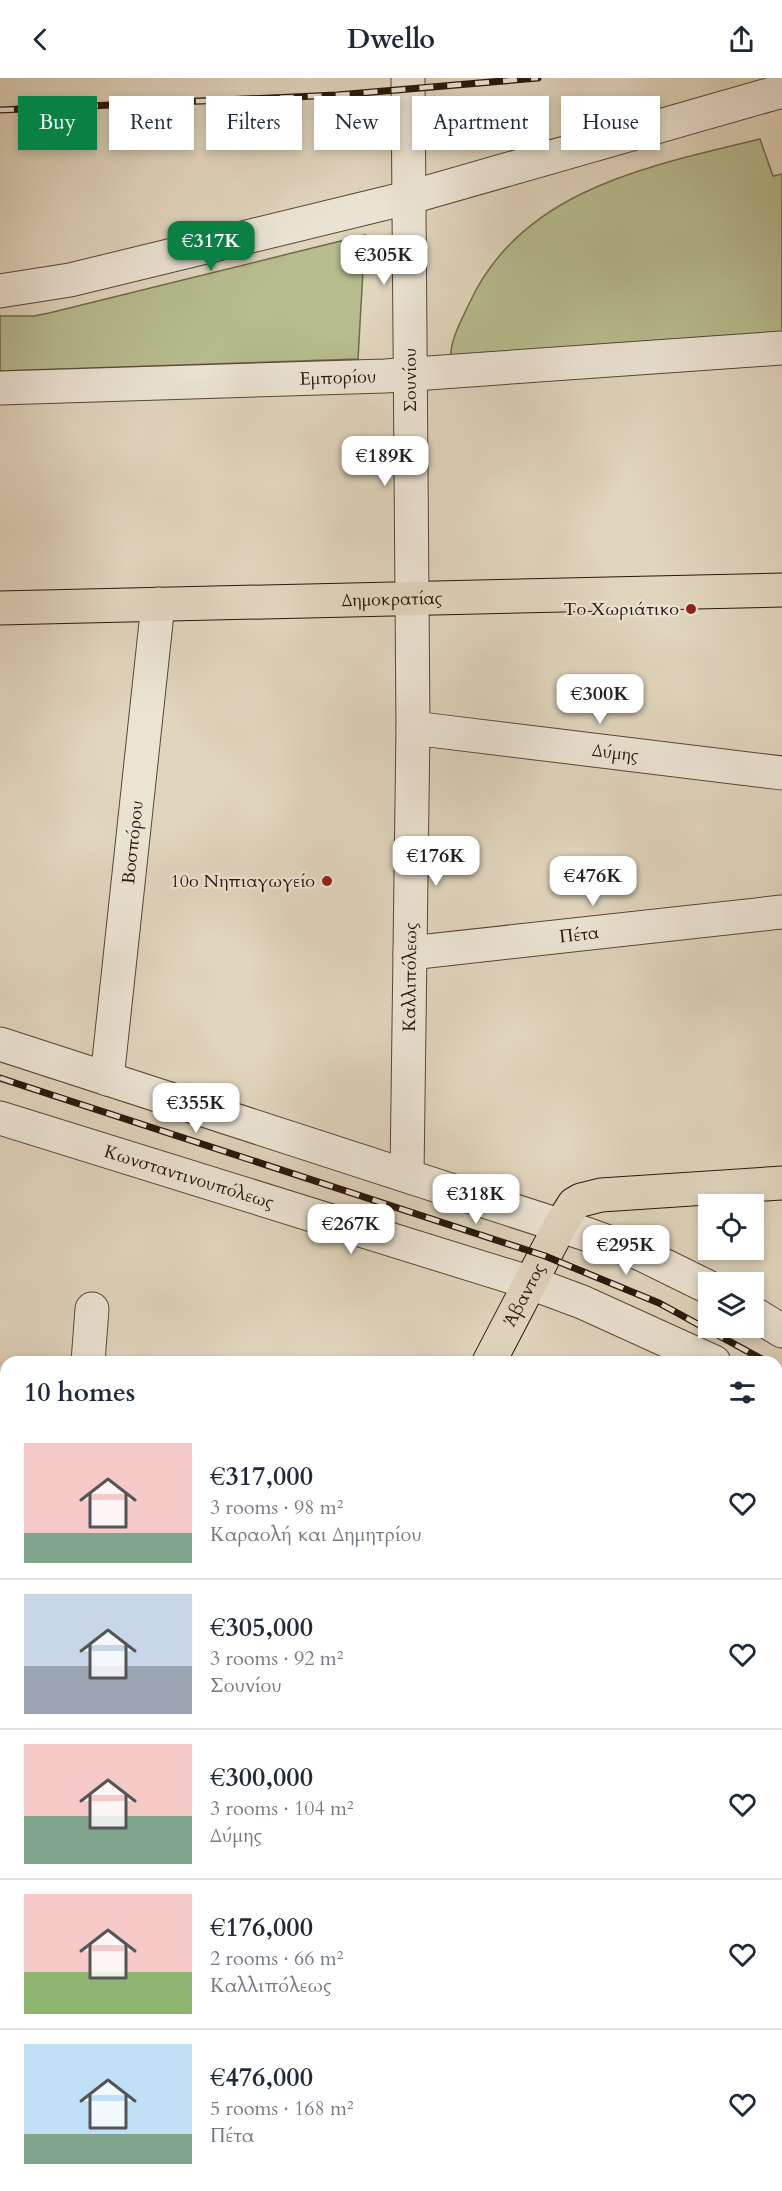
<!DOCTYPE html>
<html lang="en">
<head>
<meta charset="utf-8">
<style>
  :root { --surface:#fff; --page:#f2f2f3; --text:#1f2937; --muted:#747a83; --line:#e0e1e3; --accent:#0b8043 }
  body { margin:0; font-family:Cardo,serif; background:var(--page); color:var(--text); height:100vh; display:flex; flex-direction:column; font-size:22px; white-space:nowrap }
  * { box-sizing:border-box; margin:0 }
  p { font-size:20px; color:var(--muted) }
  .icon { flex:none; width:33px; height:33px; fill:none; stroke:currentColor; stroke-width:2; stroke-linecap:round; stroke-linejoin:round }
  .map { position:relative; flex:1; overflow:hidden }
  .side { position:absolute; left:0px; top:1278px; width:783px; height:836px; display:flex; flex-direction:column; background:var(--surface); border-radius:18px 18px 0 0; box-shadow:0 3px 9px #0003 }
  .side>* { flex:none }
  .top-card { position:absolute; left:18px; top:18px; width:747px; height:54px; display:flex; gap:12px }
  .fabs { position:absolute; left:698px; top:1116px; display:grid; gap:12px }
  .fabs a { display:grid; place-items:center; width:66px; height:66px; border-radius:0px; background:var(--surface); box-shadow:0 3px 9px #0003; font-size:30px }
  .price { position:absolute; translate:-50% -51px; padding:0 14px; border-radius:12px; background:#fff; color:#222; font-size:20px; line-height:39px; filter:drop-shadow(0 2px 3px #0008) }
  .price::after { content:''; position:absolute; left:50%; top:36px; width:18px; height:14px; margin-left:-9px; background:inherit; clip-path:polygon(0 0,100% 0,50% 100%) }
  .price.selected { background:var(--accent); color:#fff }
  ul { padding:0; list-style:none }
  li { display:flex; align-items:center; gap:18px; height:150px; padding:0 24px }
  li+li { border-top:2px solid var(--line) }
  li span { display:grid; place-items:center; flex:none; width:168px; height:120px; border-radius:0px; color:#555 }
  li>.icon { margin-inline-start:auto }
  span .icon { width:72px; height:72px; fill:#fffc; stroke-width:1 }
  li b { font-size:26px }
  h2 { display:flex; justify-content:space-between; align-items:center; height:72px; padding:0 24px; font-size:26px }
  .tag { padding:0 21px; border-radius:0px; background:var(--surface); box-shadow:0 3px 9px #0003; font-size:21px; line-height:54px }
  .tag.selected { background:var(--accent); color:#fff }
  header { display:flex; justify-content:space-between; align-items:center; height:78px; padding:0 24px; background:var(--surface); font-size:27px; font-weight:600 }
  .map>svg:first-child { display:block }
  .green { fill:#b6bc8e; stroke:#706a4c; stroke-width:1.5 }
  .lines { fill:none; stroke-linecap:round; stroke-linejoin:round }
  .minor-casing { stroke:#574638; stroke-width:35 }
  .major-casing { stroke:#29170b; stroke-width:35 }
  .highway-casing { stroke:#29170b; stroke-width:35 }
  .minor { stroke:#ebe4d4; stroke-width:33 }
  .major { stroke:#e0d5bd; stroke-width:33 }
  .highway { stroke:#e0d5bd; stroke-width:33 }
  .rail-casing { stroke:#29170b; stroke-width:7 }
  .rail { stroke:#ebe4d4; stroke-width:4.5; stroke-dasharray:14; stroke-linecap:butt }
  .poi-dot { fill:#8f2418; stroke:#ebe4d4; stroke-width:2 }
  .labels { text-anchor:middle; stroke-width:4.5; stroke-linejoin:round; paint-order:stroke }
  .street-label { font-size:18px; fill:#29170b; stroke:#ebe4d4 }
  .poi-label { font-size:18px; fill:#29170b; stroke:#ebe4d4; text-anchor:end }
</style>
</head>
<body>
<header><svg class="icon" aria-label="back" viewBox="0 0 24 24"><path d="M15 5l-7 7 7 7"/></svg>Dwello<svg class="icon" aria-label="share" viewBox="0 0 24 24"><path d="M12 15V3M7 8l5-5 5 5M5 13v7h14v-7"/></svg></header>
<div class="map">
<svg width="782" height="2113" viewBox="0 0 782 2113">
  <rect width="100%" height="100%" fill="#e0d5bd"/>
  <filter id="stains"><feTurbulence type="fractalNoise" baseFrequency=".00333" numOctaves="4"/><feColorMatrix values="0 0 0 0 .2 0 0 0 0 .09 0 0 0 0 .02 0 0 0 .5 -.17"/></filter>
  <radialGradient id="worn" r=".72"><stop offset=".6" stop-color="#630" stop-opacity="0"/><stop offset="1" stop-color="#630" stop-opacity=".3"/></radialGradient>
  <path class="green" d="M760 61 773 98 782 96V255L451 281C449 264 462 241 469 226 521 111 650 88 760 61Z
    M365 157 358 281 0 293V238H34L49 235Z"/>
  <g class="lines">
    <defs>
      <g id="minor">
        <path d="M0 213 70 202 411 119 782 13"/>
        <path id="s1" d="M0 310 385 298 782 270"/>
        <path id="s2" d="M413 650 782 695"/>
        <path id="s3" d="M410 875 782 834"/>
        <path d="M0 966 589 1157 641 1176 708 1209"/>
        <path id="s4" d="M107 1001 158 526"/>
        <path id="s5" d="M0 1040 531 1205 582 1224 714 1284"/>
        <path id="s6" d="M407 1097 413 650 408 0"/>
        <path d="M753 1235 782 1253"/>
        <path d="M88 1284 92 1231"/>
        <path d="M777 1319 782 1322"/>
        <path d="M0 1446H6"/>
        <path d="M777 1608 782 1598"/>
        <path d="M777 1666 782 1669"/>
        <path d="M0 1679 6 1682"/>
        <path d="M282 2108 293 2113"/>
        <path d="M757 2108 766 2113"/>
        <path d="M484 2113 487 2108"/>
      </g>
      <g id="major">
        <path id="s7" d="M489 1284 560 1148 574 1126 581 1122 601 1117 782 1105"/>
        <path d="M31 2113 34 2108"/>
      </g>
      <g id="highway">
        <path id="s8" d="M0 530 782 512"/>
      </g>
    </defs>
    <use href="#minor" class="minor-casing"/>
    <use href="#major" class="major-casing"/>
    <use href="#highway" class="highway-casing"/>
    <use href="#minor" class="minor"/>
    <use href="#major" class="major"/>
    <use href="#highway" class="highway"/>
    <defs>
      <path id="rail" d="M0 32 337 17 538 0
        M0 1000 545 1178 659 1225 767 1284
        M777 1290 782 1293"/>
    </defs>
    <use href="#rail" class="rail-casing"/>
    <use href="#rail" class="rail"/>
  </g>
  <g class="poi-dot">
    <circle cx="691" cy="531" r="6"/>
    <circle cx="327" cy="803" r="6"/>
  </g>
  <g class="labels">
    <g class="street-label">
      <text dy="6" stroke="none"><textPath href="#s1" startOffset="338">Εμπορίου</textPath></text>
      <text transform="translate(410 302) rotate(-90)" y="6">Σουνίου</text>
      <text dy="6" stroke="none"><textPath href="#s8" startOffset="392">Δημοκρατίας</textPath></text>
      <text dy="6" stroke="none"><textPath href="#s2" startOffset="204">Δύμης</textPath></text>
      <text dy="6" stroke="none"><textPath href="#s4" startOffset="238">Βοσπόρου</textPath></text>
      <text dy="6" stroke="none"><textPath href="#s3" startOffset="170">Πέτα</textPath></text>
      <text dy="6" stroke="none"><textPath href="#s6" startOffset="198">Καλλιπόλεως</textPath></text>
      <text dy="6" stroke="none"><textPath href="#s5" startOffset="198">Κωνσταντινουπόλεως</textPath></text>
      <text dy="6" stroke="none"><textPath href="#s7" startOffset="76">Άβαντος</textPath></text>
    </g>
    <g class="poi-label">
      <text x="679" y="537">Το Χωριάτικο</text>
      <text x="315" y="809">10ο Νηπιαγωγείο</text>
    </g>
  </g>
  <rect width="100%" height="100%" filter="url(#stains)"/>
  <rect width="100%" height="100%" fill="url(#worn)"/>
</svg>
<div class="fabs">
<a><svg class="icon" aria-label="locate" viewBox="0 0 24 24"><circle cx="12" cy="12" r="6"/><path d="M12 2v4M12 18v4M2 12h4M18 12h4"/></svg></a>
<a><svg class="icon" aria-label="layers" viewBox="0 0 24 24"><path d="M12 4l9 5-9 5-9-5zM3 14l9 5 9-5"/></svg></a>
</div>
<b class="price selected" style="left:211px;top:194px">€317K</b>
<b class="price" style="left:384px;top:208px">€305K</b>
<b class="price" style="left:385px;top:409px">€189K</b>
<b class="price" style="left:600px;top:647px">€300K</b>
<b class="price" style="left:436px;top:809px">€176K</b>
<b class="price" style="left:593px;top:829px">€476K</b>
<b class="price" style="left:196px;top:1056px">€355K</b>
<b class="price" style="left:476px;top:1147px">€318K</b>
<b class="price" style="left:351px;top:1177px">€267K</b>
<b class="price" style="left:626px;top:1198px">€295K</b>
<div class="top-card">
<a class="tag selected">Buy</a>
<a class="tag">Rent</a>
<a class="tag">Filters</a>
<a class="tag">New</a>
<a class="tag">Apartment</a>
<a class="tag">House</a>
</div>
<section class="side">
<h2>10 homes<svg class="icon" aria-label="filters" viewBox="0 0 24 24"><path d="M4 7h16M4 17h16"/><circle cx="9" cy="7" r="2"/><circle cx="15" cy="17" r="2"/></svg></h2>
<ul>
<li><span style="background:linear-gradient(#f6c9c9 75%,#7fa58c 0)"><svg class="icon" aria-label="home" viewBox="0 0 24 24"><path d="M3 11l9-7 9 7M6 9v11h12V9"/></svg></span><div><b>€317,000</b><p>3 rooms · 98 m²</p><p>Καραολή και Δημητρίου</p></div><svg class="icon" aria-label="heart" viewBox="0 0 24 24"><path d="M12 20l-8-8c-3-5 5-10 8-4 3-6 11-1 8 4z"/></svg></li>
<li><span style="background:linear-gradient(#c9d6e8 60%,#9aa5b1 0)"><svg class="icon" aria-label="home" viewBox="0 0 24 24"><path d="M3 11l9-7 9 7M6 9v11h12V9"/></svg></span><div><b>€305,000</b><p>3 rooms · 92 m²</p><p>Σουνίου</p></div><svg class="icon" aria-label="heart" viewBox="0 0 24 24"><path d="M12 20l-8-8c-3-5 5-10 8-4 3-6 11-1 8 4z"/></svg></li>
<li><span style="background:linear-gradient(#f6c9c9 60%,#7fa58c 0)"><svg class="icon" aria-label="home" viewBox="0 0 24 24"><path d="M3 11l9-7 9 7M6 9v11h12V9"/></svg></span><div><b>€300,000</b><p>3 rooms · 104 m²</p><p>Δύμης</p></div><svg class="icon" aria-label="heart" viewBox="0 0 24 24"><path d="M12 20l-8-8c-3-5 5-10 8-4 3-6 11-1 8 4z"/></svg></li>
<li><span style="background:linear-gradient(#f6c9c9 65%,#8fb573 0)"><svg class="icon" aria-label="home" viewBox="0 0 24 24"><path d="M3 11l9-7 9 7M6 9v11h12V9"/></svg></span><div><b>€176,000</b><p>2 rooms · 66 m²</p><p>Καλλιπόλεως</p></div><svg class="icon" aria-label="heart" viewBox="0 0 24 24"><path d="M12 20l-8-8c-3-5 5-10 8-4 3-6 11-1 8 4z"/></svg></li>
<li><span style="background:linear-gradient(#bfe0f5 75%,#7fa58c 0)"><svg class="icon" aria-label="home" viewBox="0 0 24 24"><path d="M3 11l9-7 9 7M6 9v11h12V9"/></svg></span><div><b>€476,000</b><p>5 rooms · 168 m²</p><p>Πέτα</p></div><svg class="icon" aria-label="heart" viewBox="0 0 24 24"><path d="M12 20l-8-8c-3-5 5-10 8-4 3-6 11-1 8 4z"/></svg></li>
</ul>
</section>
</div>
</body>
</html>
